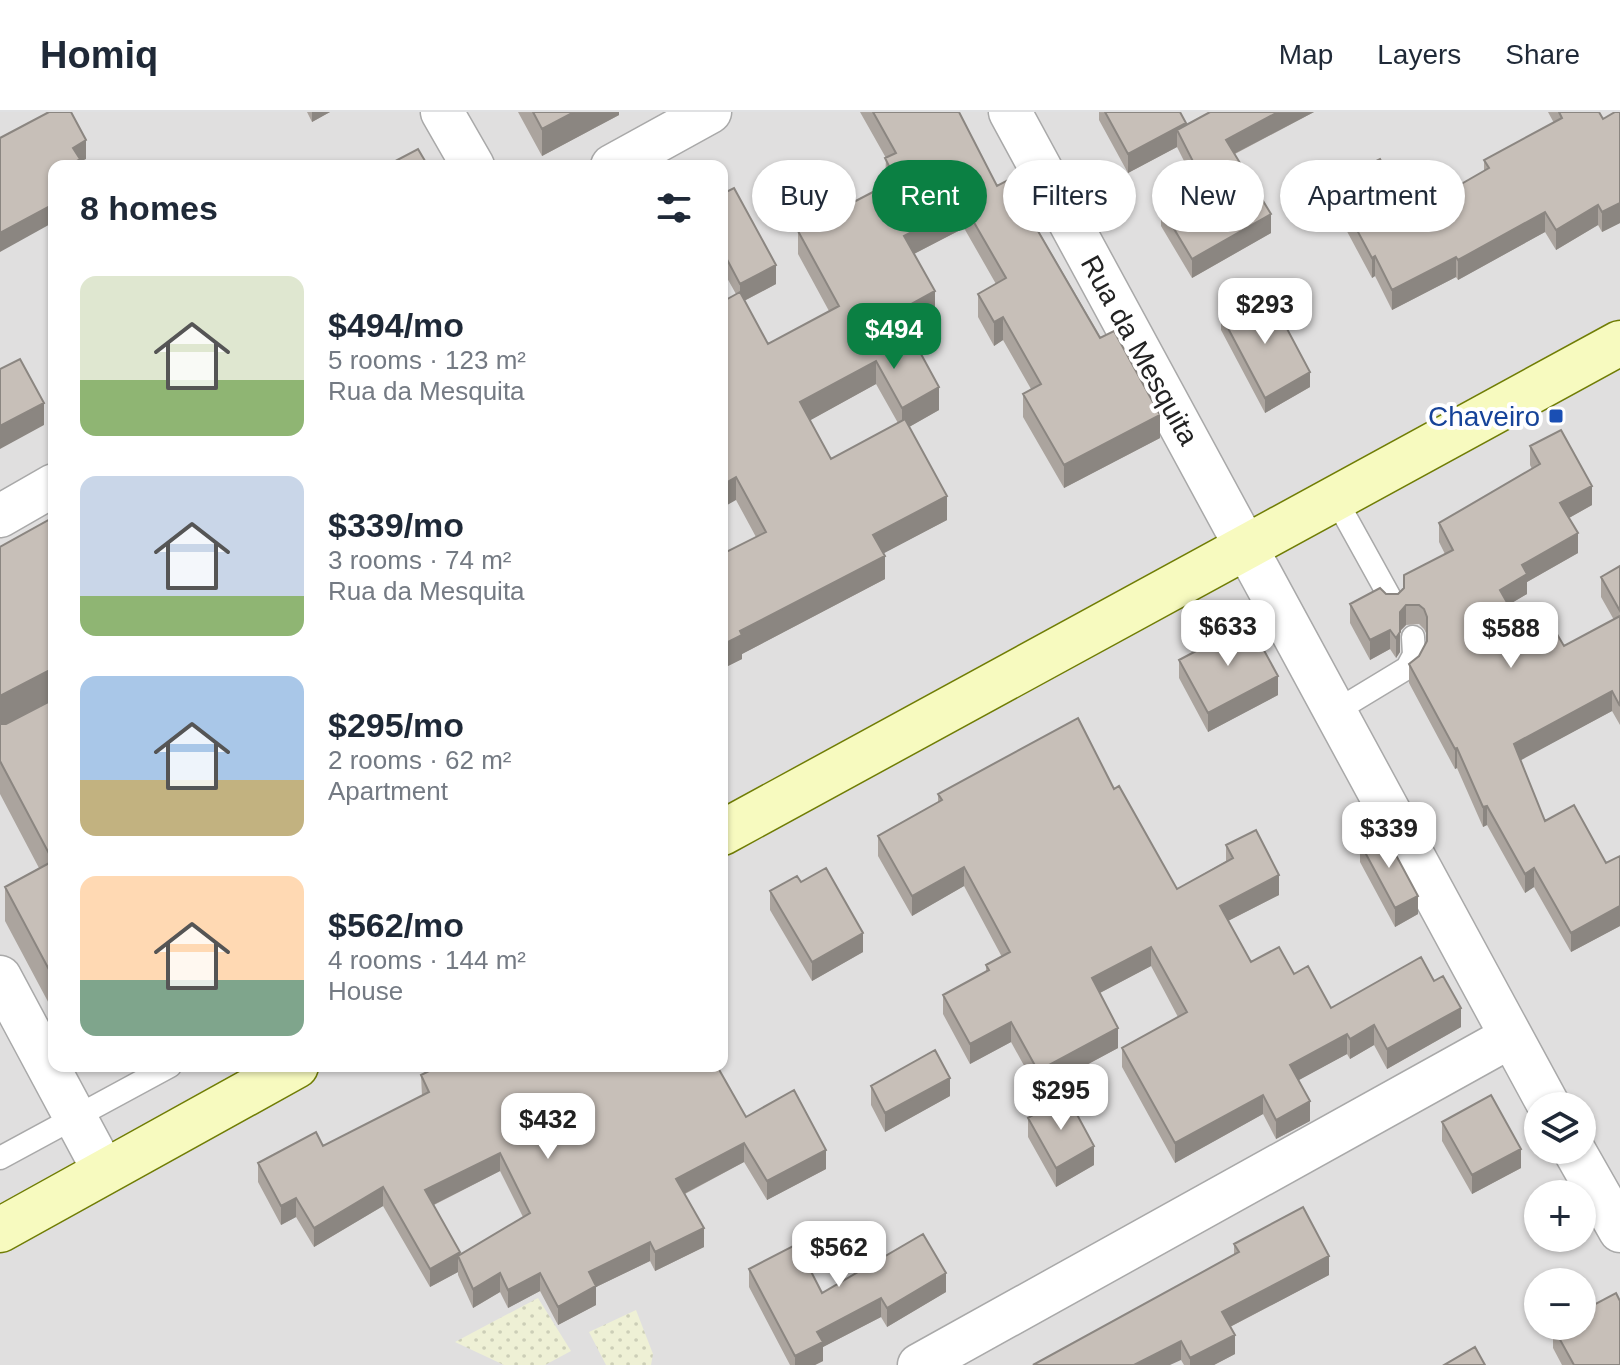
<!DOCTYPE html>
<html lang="en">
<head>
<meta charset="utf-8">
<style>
  :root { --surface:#fff; --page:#f2f2f3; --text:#1f2937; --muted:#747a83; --line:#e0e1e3; --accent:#0b8043 }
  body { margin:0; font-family:Helvetica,sans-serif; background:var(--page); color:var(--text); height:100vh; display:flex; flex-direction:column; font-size:30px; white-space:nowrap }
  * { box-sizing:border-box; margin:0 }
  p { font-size:26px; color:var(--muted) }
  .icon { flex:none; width:44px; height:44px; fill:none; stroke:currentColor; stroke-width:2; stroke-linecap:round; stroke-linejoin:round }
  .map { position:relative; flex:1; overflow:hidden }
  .details { position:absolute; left:48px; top:48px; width:680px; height:912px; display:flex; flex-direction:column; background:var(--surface); border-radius:16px; box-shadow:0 2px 6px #0004 }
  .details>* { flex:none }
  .hud { position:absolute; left:752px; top:48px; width:748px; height:72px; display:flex; gap:16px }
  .buttons { position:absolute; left:1524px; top:980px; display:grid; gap:16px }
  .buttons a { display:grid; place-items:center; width:72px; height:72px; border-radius:50%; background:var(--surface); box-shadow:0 2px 6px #0004; font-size:40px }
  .price { position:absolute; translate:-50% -68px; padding:0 18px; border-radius:16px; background:#fff; color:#222; font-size:26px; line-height:52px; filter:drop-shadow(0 2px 4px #0008) }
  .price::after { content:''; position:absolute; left:50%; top:48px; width:24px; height:18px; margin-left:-12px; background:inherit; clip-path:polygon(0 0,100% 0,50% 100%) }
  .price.selected { background:var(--accent); color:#fff }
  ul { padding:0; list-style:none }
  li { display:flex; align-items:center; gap:24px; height:200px; padding:0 32px }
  li span { display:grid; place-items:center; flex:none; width:224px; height:160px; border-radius:16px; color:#555 }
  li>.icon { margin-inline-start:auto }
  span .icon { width:96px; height:96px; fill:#fffc; stroke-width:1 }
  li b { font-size:34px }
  h2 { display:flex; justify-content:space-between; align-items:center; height:96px; padding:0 32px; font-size:34px }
  .chip { padding:0 28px; border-radius:36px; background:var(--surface); box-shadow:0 2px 6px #0004; font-size:28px; line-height:72px }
  .chip.selected { background:var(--accent); color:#fff }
  header { display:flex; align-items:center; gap:48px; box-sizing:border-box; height:112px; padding:0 40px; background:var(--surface); border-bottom:2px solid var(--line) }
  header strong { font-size:38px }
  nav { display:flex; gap:44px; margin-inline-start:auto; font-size:28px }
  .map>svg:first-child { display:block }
  .residential { fill:#e0dfdf; fill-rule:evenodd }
  .farmland { fill:url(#farmland-dots) }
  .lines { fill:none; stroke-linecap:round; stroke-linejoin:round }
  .lane-casing { stroke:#a9a9a9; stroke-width:25 }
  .street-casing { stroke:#a9a9a9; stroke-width:45 }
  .secondary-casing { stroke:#707d05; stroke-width:47 }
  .lane { stroke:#fff; stroke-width:22 }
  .street { stroke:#fff; stroke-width:42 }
  .secondary { stroke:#f7fabf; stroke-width:44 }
  .wall { fill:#aba49e; fill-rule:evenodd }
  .shaded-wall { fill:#8b8681 }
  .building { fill:#c7bfb8; stroke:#8b8681; stroke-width:2 }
  .transit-dot { fill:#1a4fb4; stroke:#fff; stroke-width:3 }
  .labels { text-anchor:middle; stroke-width:8; stroke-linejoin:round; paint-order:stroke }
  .street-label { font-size:28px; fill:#222; stroke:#fff }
  .transit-label { font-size:28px; fill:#164399; stroke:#fff; text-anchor:end }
</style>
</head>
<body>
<header>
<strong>Homiq</strong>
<nav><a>Map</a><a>Layers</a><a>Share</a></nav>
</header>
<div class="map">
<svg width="1620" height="1253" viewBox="0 0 1620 1253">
  <defs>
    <pattern id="farmland-dots" width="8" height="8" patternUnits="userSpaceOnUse" patternTransform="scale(2)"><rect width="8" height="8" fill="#eef0d5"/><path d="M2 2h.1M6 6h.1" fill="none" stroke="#ccceb7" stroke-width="1.8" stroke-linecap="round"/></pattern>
  </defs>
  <rect width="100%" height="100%" fill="#f2efe9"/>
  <path class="residential" d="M0 0H1620V1253H0ZM54 54H722V954H54ZM1538 994H1582V1038H1538ZM1538 1082H1582V1126H1538ZM1538 1170H1582V1214H1538Z"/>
  <path class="farmland" d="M538 1186 571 1239 545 1253H504L455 1230Z
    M636 1198 653 1242 651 1253H606L589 1220Z"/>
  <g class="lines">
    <defs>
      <path id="lane" d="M1335 386 1392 489
        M1336 599 1407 556 1414 543 1413 525
        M0 1046 170 954"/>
      <path id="street" d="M442 0 473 54
        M1010 0 1549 994
        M612 54 710 0
        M0 404 54 373
        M0 865 104 1059
        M1574 1038 1620 1119
        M919 1253 1510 925"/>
      <path id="secondary" d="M722 721 1620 231
        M0 1118 296 954"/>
    </defs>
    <use href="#lane" class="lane-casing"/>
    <use href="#street" class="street-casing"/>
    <use href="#secondary" class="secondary-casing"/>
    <use href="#lane" class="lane"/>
    <use href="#street" class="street"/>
    <use href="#secondary" class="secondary"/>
  </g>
  <path class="wall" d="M307 0H330L312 10Z
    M518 0H619V3L542 44Z
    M860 0H959L997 74 1035 113 1160 326 1064 376 1023 305V282L1031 277 1003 228 994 234 978 205V182L996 172 964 116 914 142 935 203 916 213 917 235 939 298 909 315 947 408 883 441 885 467 742 542V547L722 557 756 425 736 388V182L722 157V82L776 172 744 189 768 232 829 199 798 142V119L886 73 885 70 886 46ZM876 272 898 311 831 347 810 308Z
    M1099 0H1180L1186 13 1210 0H1314L1235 42 1271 121 1192 166 1161 114V95L1197 75 1177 35 1128 61 1099 8Z
    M1548 0H1599L1603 7 1620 0V111L1602 120 1598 113 1556 138 1545 120 1458 168 1456 165 1392 198 1375 164 1372 166 1335 97V77L1346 70V64L1409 102 1484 59V48L1554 11Z
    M1221 203 1310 275 1265 301 1221 218Z
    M1530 334 1592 393 1569 406 1578 441 1527 470V482L1508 493 1530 531 1564 534 1614 508 1601 485V465L1620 454V613L1612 599 1520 648 1545 709 1606 751 1620 744V814L1571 840 1534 775 1525 781 1487 713 1483 715 1457 656 1455 657 1409 571V552L1419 544 1427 529V523L1424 517 1419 512 1406 513 1400 519V540L1396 546 1390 537 1370 548 1350 511V492L1386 482H1398L1445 442 1439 430V411L1532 357 1530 353Z
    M54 405V901L5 809V775L39 756 0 682V435Z
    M1179 548 1278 583 1208 620 1179 566Z
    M1114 677 1177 777 1226 749V733L1279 783 1228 809 1251 850 1294 862 1331 896 1461 915 1387 957 1374 933 1350 947 1347 942 1298 968 1310 1009 1276 1027 1263 1002 1175 1051 1122 955V936L1178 905 1151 854 1100 881 1118 936 1038 979 1011 930 970 952 943 902V883L986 860V853L1002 845 964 774 912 804 878 744V724L938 690V682Z
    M1360 731 1418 802 1395 815 1360 750Z
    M801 770 863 840 812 869 770 798V779Z
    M421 963 746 1005 826 1057 767 1088 744 1050 685 1082 704 1135 655 1159 650 1149 596 1175V1193L558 1213 540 1179 508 1196 500 1180 473 1196 458 1163V1160L430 1175 383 1094 314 1135 296 1105 281 1113 258 1070V1051L323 1034 422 984ZM500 1059 523 1105 460 1143 434 1093Z
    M871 974 950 984 885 1020 871 993Z
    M1028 1006 1094 1053 1056 1075 1028 1025Z
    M1442 1010 1521 1056 1472 1082 1442 1029Z
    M1234 1132 1329 1163 1230 1215 1235 1242 1214 1253H1184L1181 1248 1033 1253 1234 1143Z
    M749 1157 822 1181 946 1180 887 1215 881 1205 823 1235V1249L815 1253H790L749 1175Z
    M1553 1215 1620 1253H1562L1553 1236Z"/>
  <path class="shaded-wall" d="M312 0H330L312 10Z
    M574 0H619V3L542 44V17Z
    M1278 0H1314L1226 46V28Z
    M1186 11V30L1177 18V35L1128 61V42Z
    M86 28V47L80 50V54H68L73 36Z
    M1620 91V111L1602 120V100Z
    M54 92V110L0 140V121Z
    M964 93V116L904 147V124Z
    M1598 93V113L1556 138V118Z
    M1545 100V120L1458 168V148Z
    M1271 102V121L1192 166V147Z
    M1375 144V164L1372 166V146Z
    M1456 145V165L1392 198V178Z
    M776 153V172L740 191V172Z
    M935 179V203L906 218V195Z
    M1003 205V228L994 234V210Z
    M917 216V239L909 220Z
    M876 249V272L800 314V290Z
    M1310 260V275L1265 301V286Z
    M939 275V298L902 319V296Z
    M44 291V313L0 337V314Z
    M1160 303V326L1064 376V353Z
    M736 365V388L722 396V373Z
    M1592 374V393L1560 411V391Z
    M947 384V408L873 447V423Z
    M1578 421V441L1527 470V482L1500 498V478L1522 453Z
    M885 444V467L742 542V547L722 557V533L740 519Z
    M1406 493V513L1400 519V540L1396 546V526L1400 500Z
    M1390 518V537L1370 548V528Z
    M48 559V593L0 617V584Z
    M1278 564V583L1208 620V601Z
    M1612 579V599L1514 652V632Z
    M1457 636V656L1455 657V637Z
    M1487 694V713L1483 715V695Z
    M964 755V774L912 804V784Z
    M1534 756V775L1525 781V762Z
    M1279 763V783L1220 813V794Z
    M1418 784V802L1395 815V796Z
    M1620 794V814L1571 840V821Z
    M863 821V840L812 869V850Z
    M1151 835V854L1092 885V866Z
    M1461 896V915L1387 957V937Z
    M1011 910V930L970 952V932Z
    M1374 913V933L1350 947V927Z
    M1118 916V936L1038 979V959Z
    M1347 922V942L1290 973V953Z
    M950 966V984L885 1020V1001Z
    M1263 983V1002L1175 1051V1031Z
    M1310 989V1009L1276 1027V1008Z
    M744 1031V1050L676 1086V1067Z
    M1094 1034V1053L1056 1075V1056Z
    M1521 1037V1056L1472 1082V1063Z
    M826 1038V1057L767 1088V1069Z
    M500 1041V1059L425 1097V1078Z
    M383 1075V1094L314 1135V1116Z
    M296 1086V1105L281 1113V1094Z
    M704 1116V1135L655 1159V1140Z
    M650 1130V1149L596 1175V1193L558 1213V1195L589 1160Z
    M460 1140V1149L458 1144V1160L430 1175V1157Z
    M1329 1144V1163L1222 1219V1200Z
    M500 1161V1180L473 1196V1177Z
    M540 1161V1179L508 1196V1178Z
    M946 1161V1180L887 1215V1196Z
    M881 1186V1205L823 1235V1249L815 1253H795V1244L817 1220Z
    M1235 1223V1242L1214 1253H1190V1246Z
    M1181 1229V1248L1170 1253H1134Z"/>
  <path class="building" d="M49 0H71L86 28 73 36 80 47 68 54H54V92L0 121V26Z
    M533 0H574L542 17Z
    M873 0H959L997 74 1012 66 1035 105 1031 107 1100 226 1114 219 1160 303 1064 353 1023 282 1041 272 1003 205 994 210 978 182 1006 166 964 93 904 124 935 179 906 195 917 216 909 220 939 275 902 296 876 249 800 290 831 347 905 307 947 384 873 423 885 444 740 519 742 523 722 533V442L766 420 736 365 722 373V190L740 180 768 232 839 194 798 119 896 68 885 46 896 41Z
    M1105 0H1180L1186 11 1128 42Z
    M1210 0H1278L1226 28 1271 102 1192 147 1161 95 1204 71 1177 18Z
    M1559 0H1599L1603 7 1615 0H1620V91L1602 100 1598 93 1556 118 1545 100 1458 148 1456 145 1392 178 1375 144 1372 146 1335 77 1349 69 1346 64 1380 47 1409 102 1489 56 1484 48 1562 6Z
    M418 37 428 54H386Z
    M734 76 776 153 740 172 722 138V82Z
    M1260 182 1279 216 1285 213 1310 260 1265 286 1221 203Z
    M20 247 44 291 0 314V257Z
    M1561 318 1592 374 1560 391 1578 421 1522 453 1527 462 1500 478 1530 531 1554 517 1564 534 1620 504V594L1612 579 1514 632 1545 709 1574 693 1606 751 1620 744V794L1571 821 1534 756 1525 762 1487 694 1483 695 1457 636 1455 637 1409 552 1419 544 1427 529V505L1424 497 1419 493H1406L1400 500V520L1396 526 1390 518 1370 528 1350 492 1380 476 1386 482H1398L1404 476V463L1453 438 1439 411 1540 352 1530 334Z
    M54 405V558L48 559 0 584V435Z
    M1620 454V499L1601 465Z
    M1249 511 1278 564 1208 601 1179 548Z
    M54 587V867L5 775 53 749 0 649V612H6Z
    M1078 606 1114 677 1119 674 1177 777 1233 746 1226 733 1256 718 1279 763 1220 794 1251 850 1279 835 1294 862 1308 854 1331 896 1421 845 1434 869 1443 864 1461 896 1387 937 1374 913 1350 927 1347 922 1290 953 1310 989 1276 1008 1263 983 1175 1031 1122 936 1187 900 1151 835 1092 866 1118 916 1038 959 1011 910 970 932 943 883 989 858 986 853 1010 840 964 755 912 784 878 724 942 688 938 682Z
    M1383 719 1418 784 1395 796 1360 731Z
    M826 756 863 821 812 850 770 779 797 764 801 770Z
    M935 938 950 966 885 1001 871 974Z
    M439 954H717L746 1005 794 978 826 1038 767 1069 744 1031 676 1067 704 1116 655 1140 650 1130 589 1160 596 1174 558 1195 540 1161 508 1178 500 1161 473 1177 458 1144 530 1101 500 1041 425 1078 460 1140 430 1157 383 1075 314 1116 296 1086 281 1094 258 1051 316 1020 323 1034 429 980 421 963Z
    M1491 983 1521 1037 1472 1063 1442 1010Z
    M1067 984 1094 1034 1056 1056 1028 1006Z
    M1303 1095 1329 1144 1222 1200 1235 1223 1190 1246 1181 1229 1134 1253H1033L1239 1140 1234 1132Z
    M923 1122 946 1161 887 1196 881 1186 817 1220 823 1230 795 1244 749 1157 797 1132 822 1181Z
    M1616 1181 1620 1189V1253H1574L1553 1215 1582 1214V1199Z
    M1475 1235 1485 1253H1444Z"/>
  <rect class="transit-dot" x="1548" y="296" width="16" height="16" rx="4"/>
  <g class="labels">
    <g class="street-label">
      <text transform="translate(1140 238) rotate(61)" y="10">Rua da Mesquita</text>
    </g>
    <g class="transit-label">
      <text x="1540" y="314">Chaveiro</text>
    </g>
  </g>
</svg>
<div class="buttons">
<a><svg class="icon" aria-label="layers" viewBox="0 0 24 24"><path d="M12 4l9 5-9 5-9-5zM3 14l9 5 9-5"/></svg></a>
<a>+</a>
<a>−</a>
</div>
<b class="price" style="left:1265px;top:234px">$293</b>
<b class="price selected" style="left:894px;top:259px">$494</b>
<b class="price" style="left:1228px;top:556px">$633</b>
<b class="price" style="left:1511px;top:558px">$588</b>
<b class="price" style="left:1389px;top:758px">$339</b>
<b class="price" style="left:1061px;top:1020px">$295</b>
<b class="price" style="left:548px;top:1049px">$432</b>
<b class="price" style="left:839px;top:1177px">$562</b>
<div class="hud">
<a class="chip">Buy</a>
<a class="chip selected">Rent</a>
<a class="chip">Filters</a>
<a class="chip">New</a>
<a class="chip">Apartment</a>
</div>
<section class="details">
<h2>8 homes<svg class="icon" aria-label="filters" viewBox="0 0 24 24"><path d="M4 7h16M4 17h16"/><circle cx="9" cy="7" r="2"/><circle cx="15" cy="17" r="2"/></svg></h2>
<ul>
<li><span style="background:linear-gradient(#dfe7d0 65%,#8fb573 0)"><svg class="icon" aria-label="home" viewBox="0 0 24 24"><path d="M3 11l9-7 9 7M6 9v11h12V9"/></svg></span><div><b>$494/mo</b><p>5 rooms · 123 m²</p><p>Rua da Mesquita</p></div></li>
<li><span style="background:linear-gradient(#c9d6e8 75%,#8fb573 0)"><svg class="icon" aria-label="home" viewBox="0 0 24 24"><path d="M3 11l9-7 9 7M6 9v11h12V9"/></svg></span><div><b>$339/mo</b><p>3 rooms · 74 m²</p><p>Rua da Mesquita</p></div></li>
<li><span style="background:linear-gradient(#a9c7e8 65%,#c2b280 0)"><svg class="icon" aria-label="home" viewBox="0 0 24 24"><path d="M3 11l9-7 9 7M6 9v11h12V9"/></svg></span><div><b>$295/mo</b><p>2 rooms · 62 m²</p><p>Apartment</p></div></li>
<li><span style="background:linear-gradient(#ffd9b3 65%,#7fa58c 0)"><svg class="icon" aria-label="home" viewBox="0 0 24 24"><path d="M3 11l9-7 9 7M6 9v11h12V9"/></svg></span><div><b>$562/mo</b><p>4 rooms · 144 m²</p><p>House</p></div></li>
</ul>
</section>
</div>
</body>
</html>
